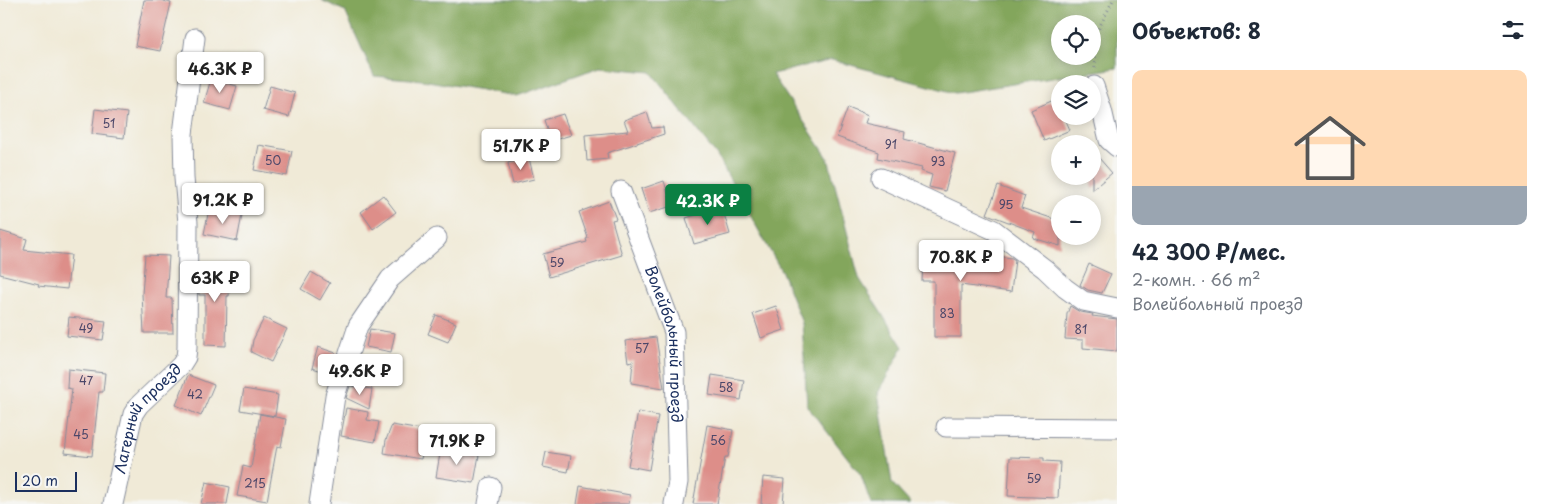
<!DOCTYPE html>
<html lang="ru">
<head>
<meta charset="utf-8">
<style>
  :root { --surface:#fff; --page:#f6f6f7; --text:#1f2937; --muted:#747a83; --line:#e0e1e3; --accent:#0b8043 }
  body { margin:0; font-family:"Playpen Sans",sans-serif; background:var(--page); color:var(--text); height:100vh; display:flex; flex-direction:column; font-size:19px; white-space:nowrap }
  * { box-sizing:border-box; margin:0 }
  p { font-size:16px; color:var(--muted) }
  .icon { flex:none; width:28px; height:28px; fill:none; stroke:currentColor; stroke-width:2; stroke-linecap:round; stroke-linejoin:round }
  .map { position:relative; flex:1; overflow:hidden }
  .panel { display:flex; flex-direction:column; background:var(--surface); width:425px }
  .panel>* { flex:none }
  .buttons { position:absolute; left:1051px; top:15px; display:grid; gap:10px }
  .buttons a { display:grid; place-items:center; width:50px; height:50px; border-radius:50%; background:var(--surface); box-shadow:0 2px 12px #0003; font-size:25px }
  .scale { position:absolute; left:15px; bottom:12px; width:62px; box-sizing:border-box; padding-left:5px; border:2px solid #1b2f5e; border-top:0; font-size:14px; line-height:18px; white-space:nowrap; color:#1b2f5e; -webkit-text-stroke:4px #f6f6f2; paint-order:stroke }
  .price { position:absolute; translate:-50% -42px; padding:0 11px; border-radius:5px; background:#fff; color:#222; font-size:16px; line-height:32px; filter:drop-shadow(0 1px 2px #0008) }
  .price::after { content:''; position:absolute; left:50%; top:30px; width:15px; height:11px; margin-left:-8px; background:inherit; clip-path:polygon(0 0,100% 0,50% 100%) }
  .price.active { background:var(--accent); color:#fff }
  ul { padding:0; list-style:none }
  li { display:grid; align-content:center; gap:10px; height:265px; padding:0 15px }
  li+li { border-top:1px solid var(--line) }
  li span { display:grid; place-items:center; height:155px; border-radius:10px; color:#555 }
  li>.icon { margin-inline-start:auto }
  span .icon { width:90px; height:90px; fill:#fffc; stroke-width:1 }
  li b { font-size:21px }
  h2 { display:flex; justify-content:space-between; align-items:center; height:60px; padding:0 15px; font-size:21px }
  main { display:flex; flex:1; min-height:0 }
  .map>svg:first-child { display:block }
  .forest { fill:#83a65b; stroke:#4f6a5c; fill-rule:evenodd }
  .building { fill:#dd8e89 }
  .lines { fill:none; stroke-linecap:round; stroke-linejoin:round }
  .minor-casing { stroke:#868c9a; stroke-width:21 }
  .path { stroke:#868c9a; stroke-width:3; stroke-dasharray:1 4; stroke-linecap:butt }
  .minor { stroke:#fff; stroke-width:19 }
  .labels { text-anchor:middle; stroke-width:5; stroke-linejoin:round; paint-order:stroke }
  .number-label { font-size:12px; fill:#4c4769 }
  .street-label { font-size:15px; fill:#1b2f5e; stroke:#f6f6f2 }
</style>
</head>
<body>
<main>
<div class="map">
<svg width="1117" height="504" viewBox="0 0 1117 504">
  <rect width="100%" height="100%" fill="#f6f6f2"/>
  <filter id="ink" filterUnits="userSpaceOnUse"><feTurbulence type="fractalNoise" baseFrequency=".02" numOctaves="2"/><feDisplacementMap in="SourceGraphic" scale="10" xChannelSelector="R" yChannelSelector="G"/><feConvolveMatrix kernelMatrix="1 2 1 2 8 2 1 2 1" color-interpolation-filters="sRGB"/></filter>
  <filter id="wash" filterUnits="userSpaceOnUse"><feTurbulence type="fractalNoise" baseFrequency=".0096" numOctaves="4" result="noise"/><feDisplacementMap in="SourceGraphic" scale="20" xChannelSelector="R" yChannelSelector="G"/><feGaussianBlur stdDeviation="1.12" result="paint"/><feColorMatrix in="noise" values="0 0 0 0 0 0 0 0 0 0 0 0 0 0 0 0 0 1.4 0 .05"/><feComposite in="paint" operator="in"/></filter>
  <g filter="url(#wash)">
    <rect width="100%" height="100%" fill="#f0ead7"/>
    <path class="forest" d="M321 0H1117V68L955 93 832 60 772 74 828 158 859 278 903 347 878 393 892 483 911 504H871L861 475 807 406 802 323 782 272 717 156 651 72 600 67 517 96 422 80 374 76 345 11ZM1060 24H1092V56H1060Z"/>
    <g id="blocks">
      <path class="building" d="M144 0H160L171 3 160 51 135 46Z
        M211 79 237 86 230 110 204 103Z
        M270 86 295 93 289 117 263 110Z
        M1056 99 1060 107V116H1064L1070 130 1044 141 1031 110Z
        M848 107 868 115 865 123 905 132 904 139 955 153 945 191 929 187 932 175 921 171 922 168 878 158 879 152 837 137Z
        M95 109 127 113 124 138 92 134Z
        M647 112 652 128 663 127 664 134 607 153 608 159 587 161 585 135 628 131 624 120Z
        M563 114 571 135 551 141 544 120Z
        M259 145 292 151 287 176 254 170Z
        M1092 150 1112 173 1092 190Z
        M529 158 534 179 513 184 508 163Z
        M664 181 672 206 649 213 641 189Z
        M998 186 1025 196 1021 208 1060 221V246L1033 238 1035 232 987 214Z
        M383 195 396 212 373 229 361 212Z
        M609 201 616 219 612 220 622 255 549 277 543 254 587 242 586 239 588 238 579 212Z
        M722 207 730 234 694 244 686 218Z
        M209 209 242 215 237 241 204 234Z
        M0 231 27 239 24 250 71 255 67 289 38 286 39 284 0 274Z
        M924 247 958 248V251L1012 258 1015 260 1011 292 961 285V337H934V281H922Z
        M145 255 169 256 166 298H172L173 333H144L142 294Z
        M1089 264 1111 274 1102 293 1088 290 1080 285Z
        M199 267 231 268 229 296H227L226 346 205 345V295H199Z
        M311 272 330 283 320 300 301 289Z
        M776 306 784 330 761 338 753 314Z
        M1070 306 1080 312 1093 314 1092 316 1117 319V351L1083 348V340L1065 339 1067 314Z
        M436 315 456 323 448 342 428 334Z
        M69 317 106 321 103 340 67 336Z
        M264 318 287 329 271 362 251 352 253 340Z
        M370 329 395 333 391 352 366 347Z
        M656 337 664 388 631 383 633 361 628 362 625 341Z
        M318 347 336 353 330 373 312 368Z
        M68 369 105 373 103 392H99L92 456 65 453 72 389 67 388Z
        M188 375 214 385 201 416 176 405Z
        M712 375 744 380 741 400 709 395Z
        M350 386 372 389 369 409 346 398Z
        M244 389 278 395 275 416 240 410Z
        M346 408 368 412 367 420 379 422 375 442 341 436Z
        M638 412 658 416 649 470 628 466Z
        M260 414 286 419 281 447 277 446 267 501 237 496 243 466 251 468Z
        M392 425 427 431 421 459 384 453 386 440Z
        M707 425 733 430 728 457H725L717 504H693Z
        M441 448 479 455 474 483 436 477Z
        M546 452 571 456 568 472 543 467Z
        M1010 457 1044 458V461L1060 462 1058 498 1008 496Z
        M763 477 785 479 783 504H761Z
        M206 482 230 487 227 504H201Z
        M580 486 630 495 629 504H577Z"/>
    </g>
  </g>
  <g filter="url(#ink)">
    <use href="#blocks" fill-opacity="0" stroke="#868c9a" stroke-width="1"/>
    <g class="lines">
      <defs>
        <g id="minor">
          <path d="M1094 86 1102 110 1109 140 1117 147"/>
          <path d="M881 178 994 230 1045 269 1065 288 1083 301 1117 308"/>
          <path id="s1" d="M621 191 674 332 678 482 674 504"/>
          <path d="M946 427 1117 428"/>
          <path id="s2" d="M113 504 133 414 139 405 181 365 186 357 187 348 188 223 184 178 183 134 195 38"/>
          <path d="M319 504 335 396 358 326 390 279 437 238"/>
          <path d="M488 504 491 487"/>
        </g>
      </defs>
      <use href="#minor" class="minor-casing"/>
      <path class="path" d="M1095 68 1096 34 1113 0"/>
      <use href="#minor" class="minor"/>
    </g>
  </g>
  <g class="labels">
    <g class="number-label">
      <text x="109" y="128">51</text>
      <text x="891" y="149">91</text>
      <text x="273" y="165">50</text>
      <text x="938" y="166">93</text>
      <text x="1006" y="209">95</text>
      <text x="557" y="267">59</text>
      <text x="947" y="318">83</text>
      <text x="86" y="333">49</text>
      <text x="1081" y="334">81</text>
      <text x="642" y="353">57</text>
      <text x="86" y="385">47</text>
      <text x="726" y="392">58</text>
      <text x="195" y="399">42</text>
      <text x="81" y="439">45</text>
      <text x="718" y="445">56</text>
      <text x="1034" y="483">59</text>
      <text x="255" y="488">215</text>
    </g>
    <g class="street-label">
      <text dy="5" stroke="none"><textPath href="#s1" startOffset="161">Волейбольный проезд</textPath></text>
      <text dy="5" stroke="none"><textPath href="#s2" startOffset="95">Лагерный проезд</textPath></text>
    </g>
  </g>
</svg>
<div class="buttons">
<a><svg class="icon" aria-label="locate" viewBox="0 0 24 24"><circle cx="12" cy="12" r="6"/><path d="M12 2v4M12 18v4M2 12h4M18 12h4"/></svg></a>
<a><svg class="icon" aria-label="layers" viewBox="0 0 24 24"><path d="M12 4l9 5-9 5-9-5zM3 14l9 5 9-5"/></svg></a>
<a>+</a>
<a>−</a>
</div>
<div class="scale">20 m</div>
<b class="price" style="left:220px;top:94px">46.3K ₽</b>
<b class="price" style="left:521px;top:171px">51.7K ₽</b>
<b class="price" style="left:223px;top:225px">91.2K ₽</b>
<b class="price active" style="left:708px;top:226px">42.3K ₽</b>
<b class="price" style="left:961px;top:282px">70.8K ₽</b>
<b class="price" style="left:215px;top:303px">63K ₽</b>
<b class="price" style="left:360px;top:396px">49.6K ₽</b>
<b class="price" style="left:457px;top:466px">71.9K ₽</b>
</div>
<section class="panel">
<h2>Объектов: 8<svg class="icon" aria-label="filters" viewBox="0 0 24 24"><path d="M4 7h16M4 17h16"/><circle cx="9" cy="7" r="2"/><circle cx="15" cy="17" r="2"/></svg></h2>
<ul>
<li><span style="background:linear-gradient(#ffd9b3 75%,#9aa5b1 0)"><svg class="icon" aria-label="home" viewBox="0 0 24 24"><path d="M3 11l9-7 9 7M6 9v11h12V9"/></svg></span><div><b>42 300 ₽/мес.</b><p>2-комн. · 66 m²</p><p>Волейбольный проезд</p></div></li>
</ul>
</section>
</main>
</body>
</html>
